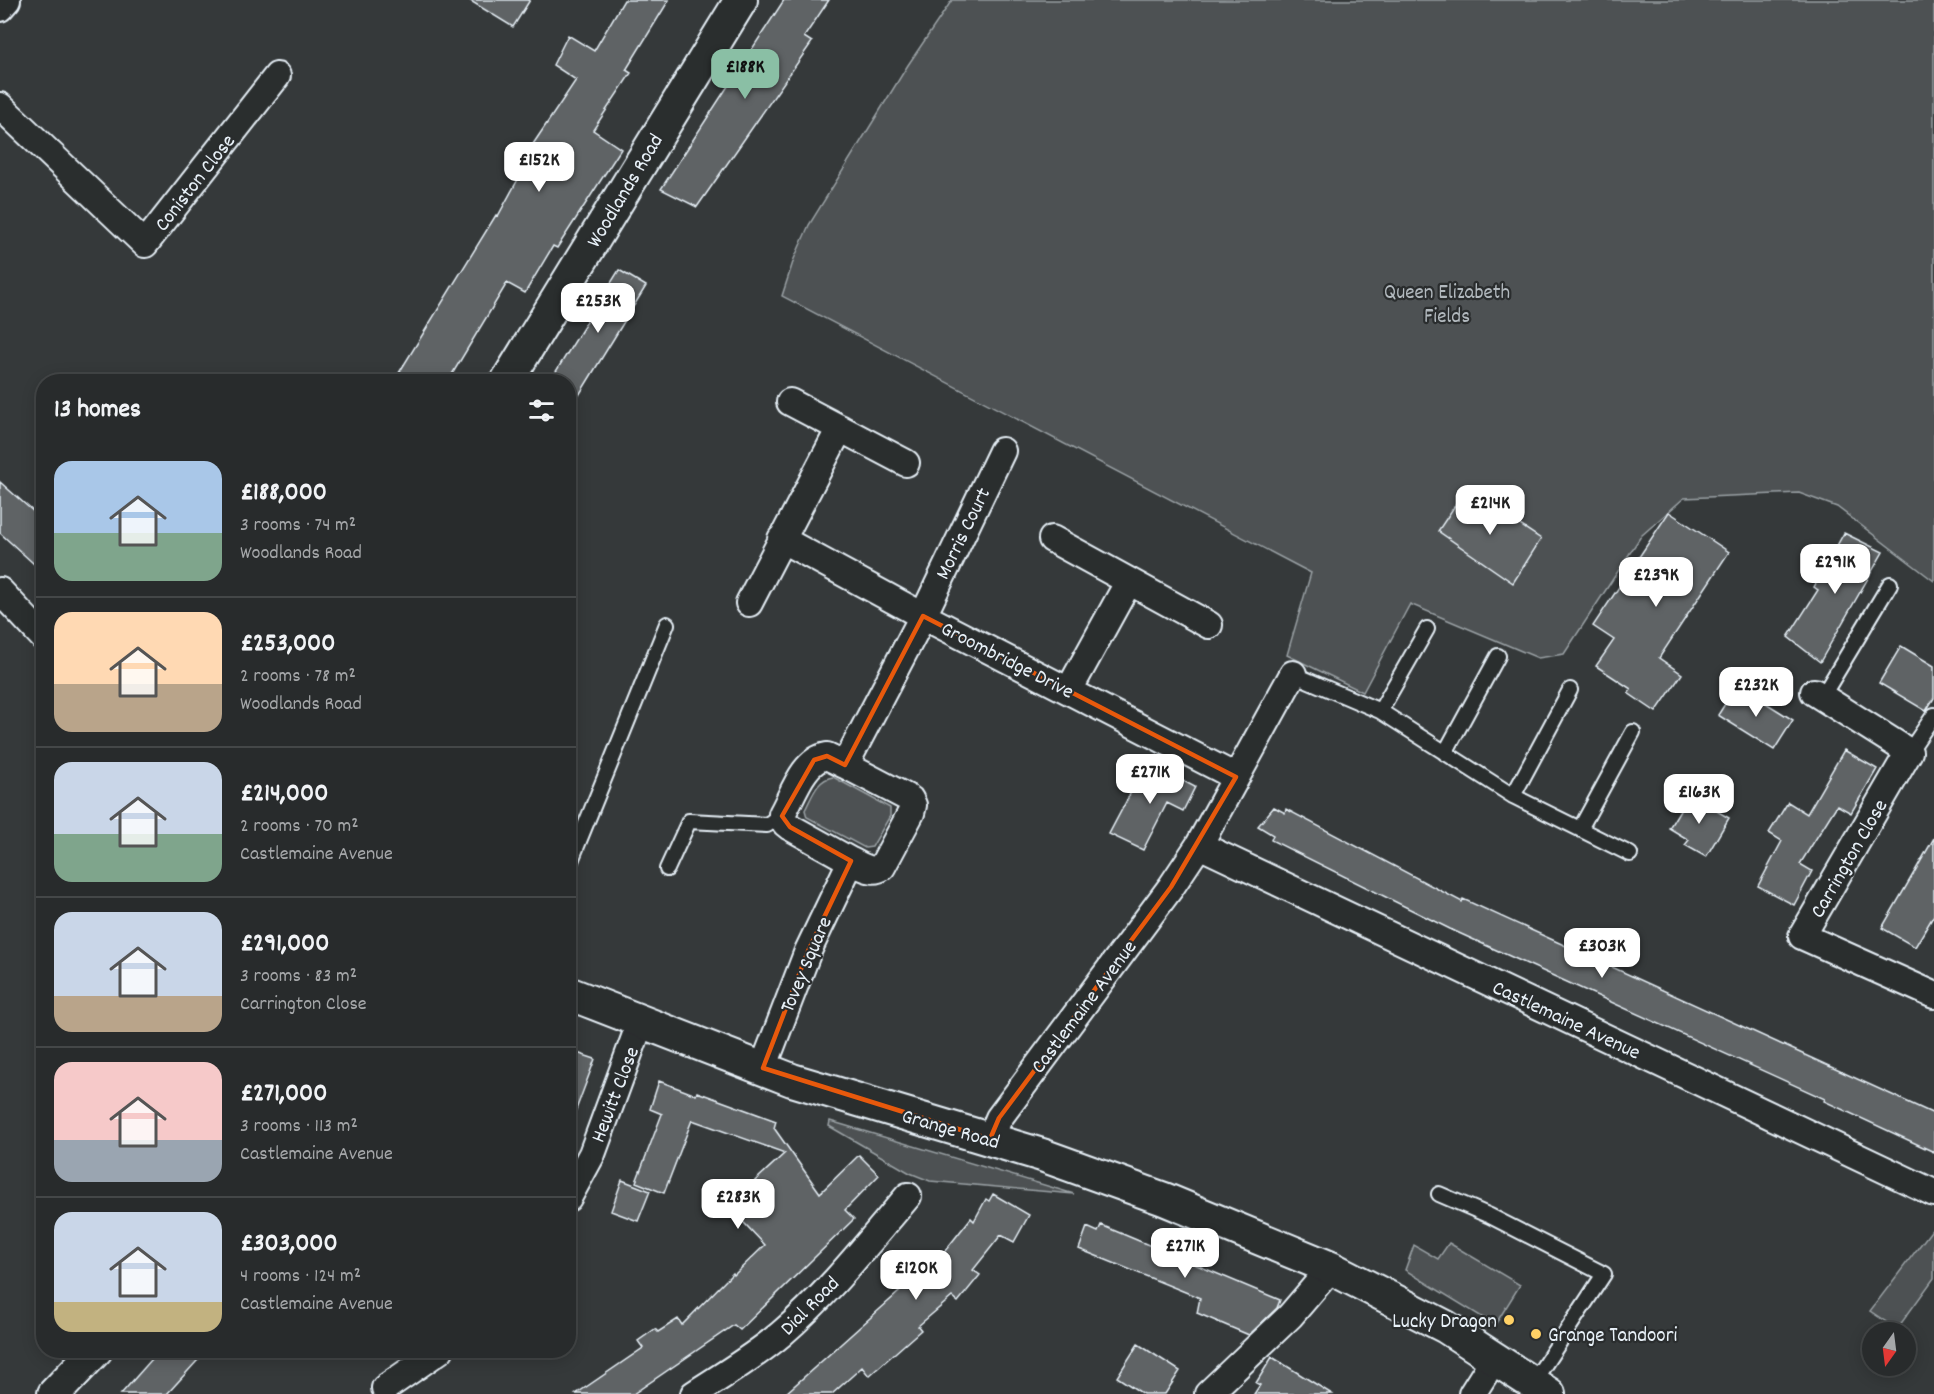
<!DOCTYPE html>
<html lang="en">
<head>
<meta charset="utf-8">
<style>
  :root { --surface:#282b2c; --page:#303334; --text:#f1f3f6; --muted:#a5a7a9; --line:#444748; --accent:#8abfa5 }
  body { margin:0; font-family:Dekko,sans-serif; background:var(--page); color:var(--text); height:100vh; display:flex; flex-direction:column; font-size:22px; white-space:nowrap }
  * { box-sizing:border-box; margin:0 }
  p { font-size:20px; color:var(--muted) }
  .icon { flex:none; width:33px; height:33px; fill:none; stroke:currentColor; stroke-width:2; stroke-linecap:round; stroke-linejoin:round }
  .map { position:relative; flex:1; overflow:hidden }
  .details { position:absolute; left:36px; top:374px; width:540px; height:984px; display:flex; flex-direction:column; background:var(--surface); border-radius:24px; box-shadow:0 3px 15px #0003,0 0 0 2px var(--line) }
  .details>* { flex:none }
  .needle { width:39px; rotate:194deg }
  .tools { position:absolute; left:1862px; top:1322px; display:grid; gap:12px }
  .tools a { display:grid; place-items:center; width:54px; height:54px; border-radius:50%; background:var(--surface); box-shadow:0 3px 15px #0003,0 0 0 2px var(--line); font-size:30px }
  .price { position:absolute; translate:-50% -51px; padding:0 14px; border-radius:12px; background:#fff; color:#222; font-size:20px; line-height:39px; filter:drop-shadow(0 2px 3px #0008) }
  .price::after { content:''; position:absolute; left:50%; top:36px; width:18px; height:14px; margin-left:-9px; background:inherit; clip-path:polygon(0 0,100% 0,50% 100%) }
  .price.current { background:var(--accent); color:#111 }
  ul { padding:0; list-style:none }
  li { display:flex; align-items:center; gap:18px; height:150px; padding:0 18px }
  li+li { border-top:2px solid var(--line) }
  li span { display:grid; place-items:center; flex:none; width:168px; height:120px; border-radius:18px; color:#555 }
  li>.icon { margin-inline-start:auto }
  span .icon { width:72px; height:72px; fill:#fffc; stroke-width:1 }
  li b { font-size:26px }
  h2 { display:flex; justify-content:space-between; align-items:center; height:72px; padding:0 18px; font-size:26px }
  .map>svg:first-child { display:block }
  .green { fill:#4d5152; stroke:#9aa1a5; stroke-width:1.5 }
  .building { fill:#5f6365; stroke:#e8f1f8; stroke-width:1.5 }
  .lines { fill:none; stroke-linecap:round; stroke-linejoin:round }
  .service-casing { stroke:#e8f1f8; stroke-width:18 }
  .minor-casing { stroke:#e8f1f8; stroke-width:30 }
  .tertiary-casing { stroke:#e8f1f8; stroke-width:36 }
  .service { stroke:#2a2d2e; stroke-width:14 }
  .minor { stroke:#2a2d2e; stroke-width:26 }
  .tertiary { stroke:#2a2d2e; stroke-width:32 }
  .marked { fill:none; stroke:#e8590c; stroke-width:4.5; stroke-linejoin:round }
  .poi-dot { fill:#ffd166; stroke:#2a2d2e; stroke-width:2 }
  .labels { text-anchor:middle; stroke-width:4.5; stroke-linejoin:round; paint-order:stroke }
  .street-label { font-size:21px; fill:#e8f1f8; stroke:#2a2d2e }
  .park-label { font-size:21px; fill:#b2b9be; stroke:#2a2d2e }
  .poi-label { font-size:21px; fill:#e8f1f8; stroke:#2a2d2e; text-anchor:end }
</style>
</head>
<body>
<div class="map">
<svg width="1934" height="1394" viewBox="0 0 1934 1394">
  <rect width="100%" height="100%" fill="#35393a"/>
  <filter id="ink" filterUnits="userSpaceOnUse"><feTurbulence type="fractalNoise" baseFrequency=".0167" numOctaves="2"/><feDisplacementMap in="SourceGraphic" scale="12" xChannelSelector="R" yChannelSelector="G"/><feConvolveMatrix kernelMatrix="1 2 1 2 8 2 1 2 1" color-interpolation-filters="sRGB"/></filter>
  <g filter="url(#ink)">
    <path class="green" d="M952 0H1934V581L1837 507 1799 493 1684 498 1641 536 1564 654 1538 658 1410 604 1363 692 1287 655 1311 573 782 296 794 259 809 225 908 65Z
      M833 777 890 808V816L872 847 865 848 807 817 805 810C812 797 817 779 833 777Z
      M830 1121 1074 1194 930 1181 910 1173 829 1126Z
      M1934 1227V1278L1897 1329 1870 1311Z
      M1449 1243 1520 1285 1495 1325 1405 1270 1414 1245 1438 1259Z"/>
    <path class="building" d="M469 0H530L513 27Z
      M624 0H669L626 70 631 73 593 130 621 149 557 248 553 246 525 293 507 283 448 381H394L496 215 498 216 528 161 523 159 576 80 553 65 568 35 594 51Z
      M784 0H829L804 37 812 42 697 207 661 189Z
      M619 270 646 286 568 413V381H550Z
      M0 482 44 521V573L0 533Z
      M1466 489 1541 539 1513 583 1438 531Z
      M1669 512 1729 552 1659 658 1682 674 1656 712 1628 693 1631 689 1596 666 1614 640 1593 626Z
      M1844 533 1883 552 1820 662 1788 637 1818 590 1814 587Z
      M1901 646 1934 666V698L1926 711 1879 683Z
      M1737 685 1793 720 1774 750 1718 715Z
      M1844 750 1877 769 1851 813 1837 805 1800 864 1812 871 1794 905 1758 886 1782 841 1769 833 1788 802 1807 814Z
      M1147 762 1195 787 1183 811 1167 803 1143 850 1109 834Z
      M1689 795 1729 818 1706 857 1685 845 1689 840 1669 828Z
      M1274 807 1285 813 1286 809 1462 902 1463 899 1934 1114V1152L1824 1101 1825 1099 1450 929 1271 840 1273 835 1258 826Z
      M1934 838V915L1915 947 1882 928Z
      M568 1050 595 1059 571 1123H568Z
      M659 1081 696 1095 697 1092 776 1121 774 1128 820 1193 859 1155 879 1175 845 1210 854 1219 740 1330 734 1325 633 1394H576L643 1348 638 1341 655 1329 658 1332 678 1319 682 1325 733 1273 734 1275 765 1245 728 1206 785 1153 692 1120 664 1193 636 1182 662 1114 650 1109Z
      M622 1180 650 1191 638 1221 611 1211Z
      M993 1194 1029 1215 1014 1242 1001 1235 973 1270 980 1275 958 1302 952 1297 918 1326 921 1330 869 1376 862 1367 832 1394H785L908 1284 914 1290 971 1218 974 1221 986 1199 989 1201Z
      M1101 1225 1280 1300 1277 1308 1249 1335 1197 1313 1200 1298 1079 1249 1087 1227 1098 1232Z
      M1138 1344 1180 1371 1165 1394H1143L1117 1377Z
      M160 1350H207L167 1394H121Z
      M1272 1357 1332 1394H1254L1260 1385 1256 1383Z"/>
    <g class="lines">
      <defs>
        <path id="service" d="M1293 674 1380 711 1513 796 1630 854
          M1822 697 1890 584
          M1380 711 1427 629
          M1909 752 1934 715
          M1445 753 1498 656
          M1513 796 1570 690
          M1580 829 1633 732
          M568 868 667 624
          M667 869 689 821 767 825 782 814
          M1439 1194 1490 1216 1604 1274 1532 1384"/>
        <path id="minor" d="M0 8 7 0
          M0 106 145 244 277 76
          M790 402 906 463
          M781 539 923 616 1236 777
          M1052 539 1209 625
          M0 591 44 638
          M749 603 840 428
          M1069 690 1129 581
          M1814 692 1909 752 1802 936 1934 995
          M845 765 910 799 913 805 911 813 882 867C872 874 861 866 851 861
          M1199 845 1934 1193
          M763 1068 808 951 851 861 790 827 785 823 782 814C793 795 803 760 827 756L845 765 923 616 1002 451
          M990 1139 999 1118 1171 887 1199 845 1293 674
          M568 1198 592 1154 641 1021
          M385 1388 440 1350
          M694 1394C723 1375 754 1357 781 1334 828 1294 868 1243 908 1196
          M1208 1394 1290 1316 1331 1268
          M1472 1394 1494 1359"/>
        <path id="tertiary" d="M507 381 741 0
          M568 993 792 1080 1042 1155 1164 1199 1331 1268 1446 1327 1549 1394
          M54 1394 96 1350"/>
      </defs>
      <use href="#service" class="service-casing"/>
      <use href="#minor" class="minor-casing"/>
      <use href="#tertiary" class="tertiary-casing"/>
      <use href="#service" class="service"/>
      <use href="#minor" class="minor"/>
      <use href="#tertiary" class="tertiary"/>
    </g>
  </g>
  <path class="marked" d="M923 616 1236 777 1171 887 999 1118 990 1139 763 1068 808 951 851 861 790 827 782 816 814 760 827 756 845 765Z"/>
  <g class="poi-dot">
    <circle cx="1509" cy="1320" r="6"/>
    <circle cx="1536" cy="1334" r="6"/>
  </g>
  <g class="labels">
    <g class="street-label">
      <text transform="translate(194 182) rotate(-52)" y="7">Coniston Close</text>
      <text transform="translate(624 190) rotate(-59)" y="7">Woodlands Road</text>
      <text transform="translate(962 533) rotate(-64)" y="7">Morris Court</text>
      <text transform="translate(1008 659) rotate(27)" y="7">Groombridge Drive</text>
      <text transform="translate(1848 858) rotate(-60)" y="7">Carrington Close</text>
      <text transform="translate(805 964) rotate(-67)" y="7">Tovey Square</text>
      <text transform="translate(1083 1006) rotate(-53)" y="7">Castlemaine Avenue</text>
      <text transform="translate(1567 1019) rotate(25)" y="7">Castlemaine Avenue</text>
      <text transform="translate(614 1094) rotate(-69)" y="7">Hewitt Close</text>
      <text transform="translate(951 1128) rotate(16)" y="7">Grange Road</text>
      <text transform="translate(809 1305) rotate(-45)" y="7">Dial Road</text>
    </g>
    <g class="park-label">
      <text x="1447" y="298">Queen Elizabeth<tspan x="1447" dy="24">Fields</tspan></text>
    </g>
    <g class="poi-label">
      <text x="1497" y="1327">Lucky Dragon</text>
      <text x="1548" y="1341" text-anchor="start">Grange Tandoori</text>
    </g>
  </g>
</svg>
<div class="tools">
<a><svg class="needle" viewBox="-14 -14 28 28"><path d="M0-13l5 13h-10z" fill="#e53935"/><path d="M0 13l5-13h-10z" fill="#a5a7a9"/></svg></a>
</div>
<b class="price current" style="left:745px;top:100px">£188K</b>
<b class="price" style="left:539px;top:193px">£152K</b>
<b class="price" style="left:598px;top:334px">£253K</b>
<b class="price" style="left:1490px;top:536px">£214K</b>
<b class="price" style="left:1835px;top:595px">£291K</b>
<b class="price" style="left:1656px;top:608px">£239K</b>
<b class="price" style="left:1756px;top:718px">£232K</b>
<b class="price" style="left:1150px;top:805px">£271K</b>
<b class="price" style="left:1699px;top:825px">£163K</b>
<b class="price" style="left:1602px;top:979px">£303K</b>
<b class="price" style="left:738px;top:1230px">£283K</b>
<b class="price" style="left:1185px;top:1279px">£271K</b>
<b class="price" style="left:916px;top:1301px">£120K</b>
<section class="details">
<h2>13 homes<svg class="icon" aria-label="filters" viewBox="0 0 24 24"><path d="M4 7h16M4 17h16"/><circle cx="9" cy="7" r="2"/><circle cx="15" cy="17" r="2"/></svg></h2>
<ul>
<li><span style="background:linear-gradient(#a9c7e8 60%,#7fa58c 0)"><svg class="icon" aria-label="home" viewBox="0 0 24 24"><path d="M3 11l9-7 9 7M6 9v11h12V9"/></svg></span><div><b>£188,000</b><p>3 rooms · 74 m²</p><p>Woodlands Road</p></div></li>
<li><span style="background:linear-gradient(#ffd9b3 60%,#b9a48a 0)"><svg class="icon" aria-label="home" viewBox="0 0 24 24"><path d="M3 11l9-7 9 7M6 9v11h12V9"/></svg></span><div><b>£253,000</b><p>2 rooms · 78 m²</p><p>Woodlands Road</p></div></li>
<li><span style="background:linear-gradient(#c9d6e8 60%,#7fa58c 0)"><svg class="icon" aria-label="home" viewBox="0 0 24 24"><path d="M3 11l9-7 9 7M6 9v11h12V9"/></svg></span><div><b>£214,000</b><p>2 rooms · 70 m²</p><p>Castlemaine Avenue</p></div></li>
<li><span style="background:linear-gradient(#c9d6e8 70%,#b9a48a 0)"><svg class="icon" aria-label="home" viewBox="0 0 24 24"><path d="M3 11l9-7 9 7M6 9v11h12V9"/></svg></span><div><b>£291,000</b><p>3 rooms · 83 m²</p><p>Carrington Close</p></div></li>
<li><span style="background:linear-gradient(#f6c9c9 65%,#9aa5b1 0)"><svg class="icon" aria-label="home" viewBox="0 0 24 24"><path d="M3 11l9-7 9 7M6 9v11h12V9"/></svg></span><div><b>£271,000</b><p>3 rooms · 113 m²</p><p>Castlemaine Avenue</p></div></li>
<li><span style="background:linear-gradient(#c9d6e8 75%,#c2b280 0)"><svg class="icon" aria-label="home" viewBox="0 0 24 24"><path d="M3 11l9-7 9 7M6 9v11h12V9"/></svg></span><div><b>£303,000</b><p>4 rooms · 124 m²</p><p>Castlemaine Avenue</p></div></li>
</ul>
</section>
</div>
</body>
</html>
